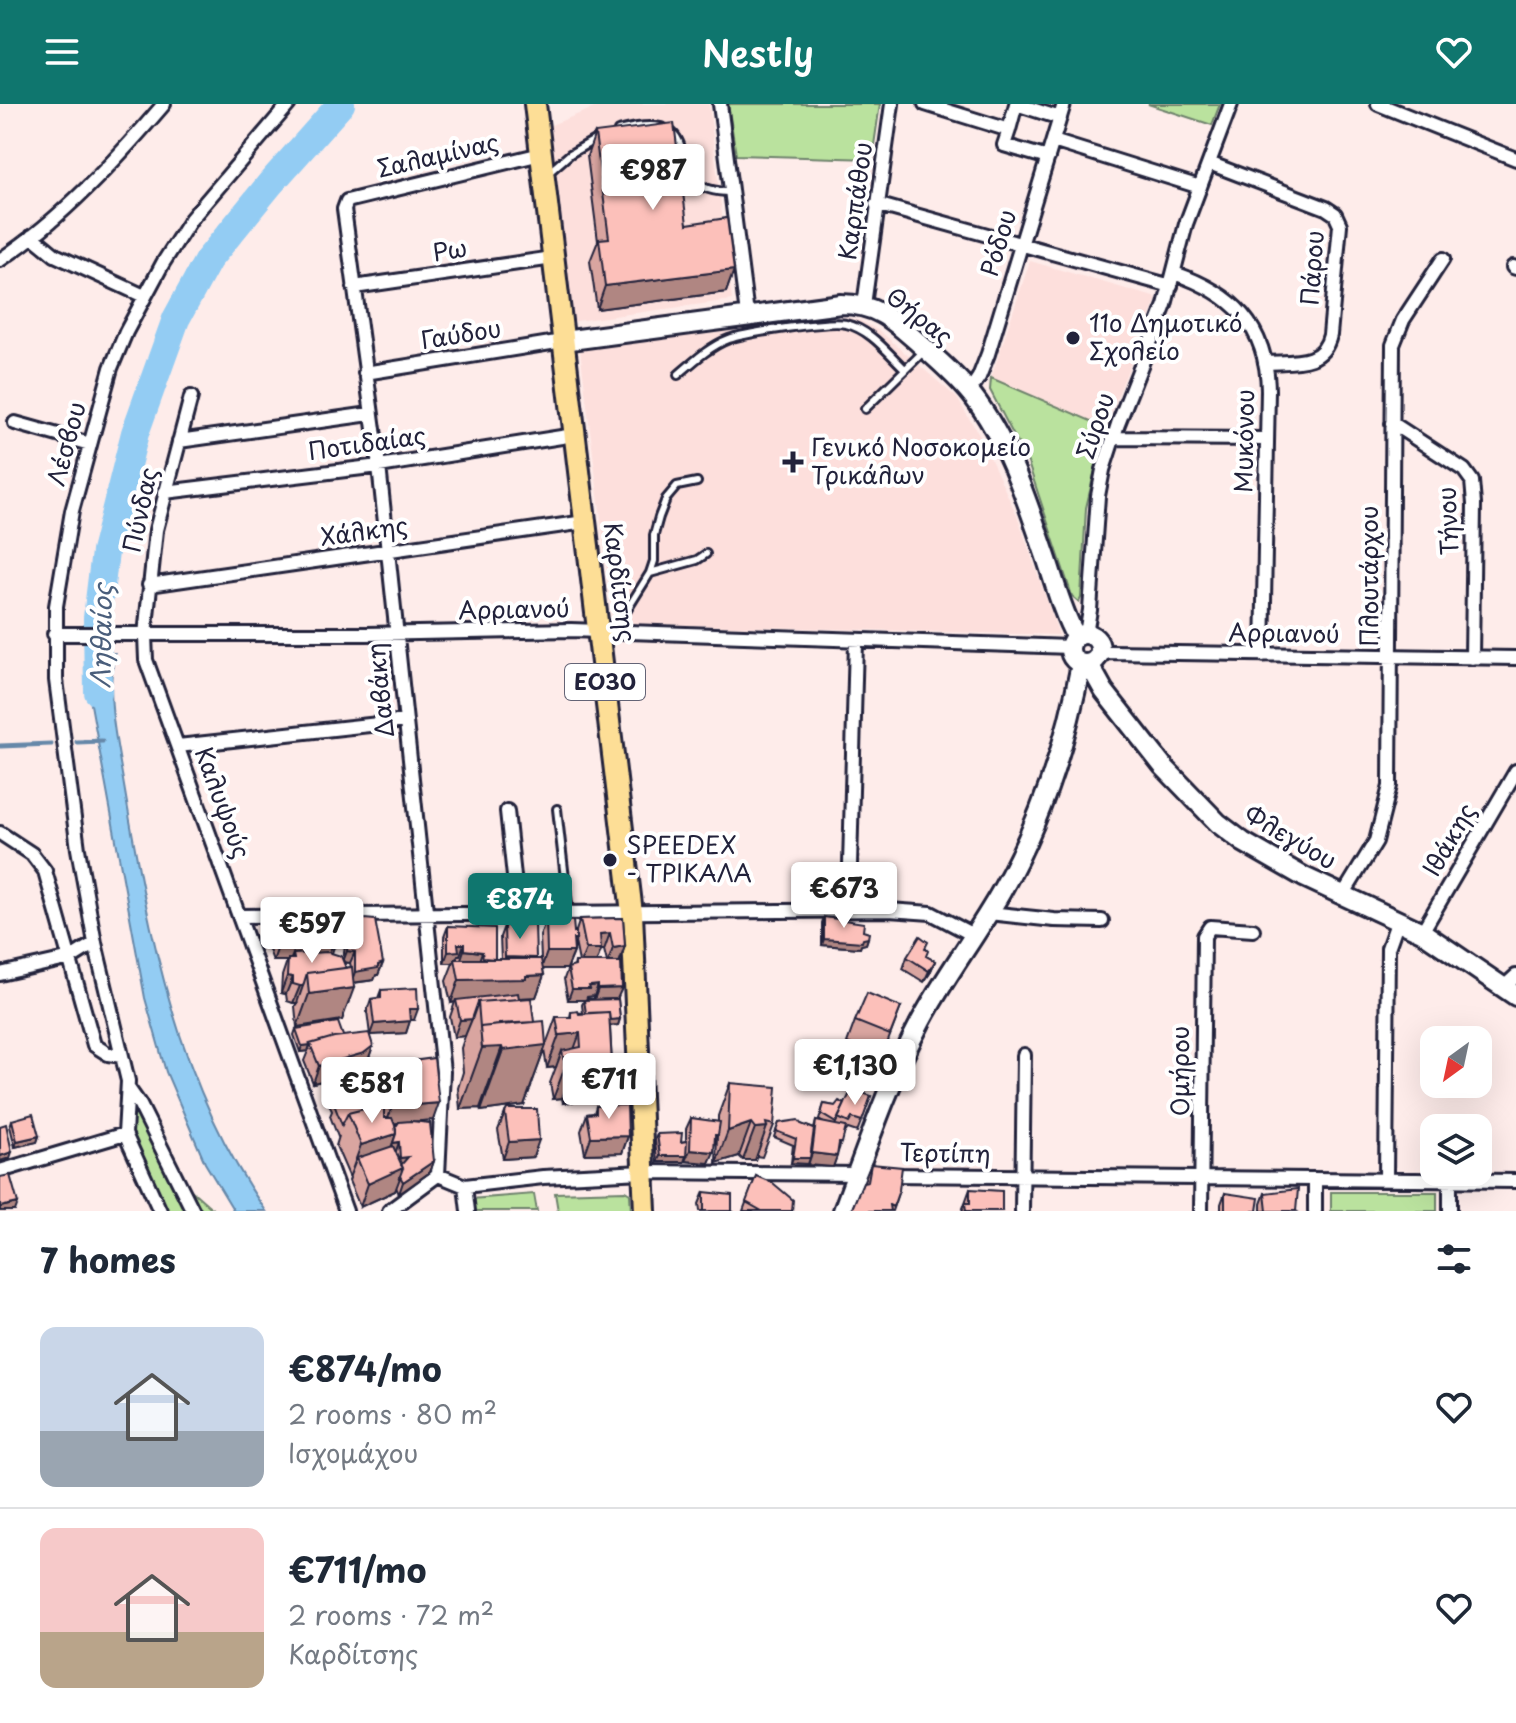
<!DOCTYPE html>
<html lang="en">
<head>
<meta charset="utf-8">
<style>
  :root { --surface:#fff; --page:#f6f6f7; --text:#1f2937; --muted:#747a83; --line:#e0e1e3; --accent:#0f766e }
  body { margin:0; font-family:"Playpen Sans",sans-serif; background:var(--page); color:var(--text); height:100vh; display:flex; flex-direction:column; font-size:30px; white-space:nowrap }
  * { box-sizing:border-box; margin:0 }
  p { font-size:26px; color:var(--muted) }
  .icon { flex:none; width:44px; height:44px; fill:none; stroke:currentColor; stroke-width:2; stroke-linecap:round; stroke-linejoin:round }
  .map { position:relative; height:1107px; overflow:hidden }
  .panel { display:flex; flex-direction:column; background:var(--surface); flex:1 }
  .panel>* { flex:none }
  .needle { width:52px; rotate:213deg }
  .buttons { position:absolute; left:1420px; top:922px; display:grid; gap:16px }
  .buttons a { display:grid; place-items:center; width:72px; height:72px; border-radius:16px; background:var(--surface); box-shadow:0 8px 32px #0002; font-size:40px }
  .price { position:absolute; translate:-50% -68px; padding:0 18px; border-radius:8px; background:#fff; color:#222; font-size:26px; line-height:52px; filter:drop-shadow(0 2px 4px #0008) }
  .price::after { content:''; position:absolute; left:50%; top:48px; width:24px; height:18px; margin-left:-12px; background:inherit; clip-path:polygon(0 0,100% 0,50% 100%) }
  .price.current { background:var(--accent); color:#fff }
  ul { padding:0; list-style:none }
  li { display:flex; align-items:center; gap:24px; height:200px; padding:0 40px }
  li+li { border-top:2px solid var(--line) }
  li span { display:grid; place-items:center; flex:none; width:224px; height:160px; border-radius:16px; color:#555 }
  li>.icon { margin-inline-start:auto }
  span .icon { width:96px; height:96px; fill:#fffc; stroke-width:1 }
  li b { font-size:34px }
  h2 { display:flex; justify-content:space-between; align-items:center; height:96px; padding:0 40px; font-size:34px }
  header { display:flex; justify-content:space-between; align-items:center; height:104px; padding:0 40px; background:var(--accent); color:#fff; font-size:36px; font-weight:600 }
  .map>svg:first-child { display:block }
  .built { fill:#fddfdc }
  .green { fill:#bae29e; stroke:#6e826c; stroke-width:2 }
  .water { fill:#93ccf3; stroke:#6688a9; stroke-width:2 }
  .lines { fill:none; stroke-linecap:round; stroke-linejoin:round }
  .stream { stroke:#6688a9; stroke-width:5 }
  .river { stroke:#93ccf3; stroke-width:28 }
  .lane-casing { stroke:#22223b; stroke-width:12 }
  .street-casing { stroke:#22223b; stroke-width:18 }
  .secondary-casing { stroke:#22223b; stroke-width:24 }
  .primary-casing { stroke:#22223b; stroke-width:26 }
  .lane { stroke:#fff; stroke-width:6 }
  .street { stroke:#fff; stroke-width:12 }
  .secondary { stroke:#fff; stroke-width:18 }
  .primary { stroke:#fdde96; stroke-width:20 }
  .wall { fill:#d9a5a0; stroke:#22223b; stroke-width:2; fill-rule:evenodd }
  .shaded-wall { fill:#b08682; stroke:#22223b; stroke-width:2 }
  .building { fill:#fcc0ba; stroke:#22223b; stroke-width:2 }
  .poi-dot { fill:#22223b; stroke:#fff; stroke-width:3 }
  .labels { text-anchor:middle; stroke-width:8; stroke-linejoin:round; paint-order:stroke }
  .shield { fill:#fff; stroke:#646476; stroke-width:2 }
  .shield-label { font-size:22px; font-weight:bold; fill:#22223b }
  .street-label { font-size:24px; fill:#22223b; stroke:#fff }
  .poi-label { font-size:24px; fill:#22223b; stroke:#fff; text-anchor:start }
  .water-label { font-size:26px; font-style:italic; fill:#4a5e7b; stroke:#fff }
</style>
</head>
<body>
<header><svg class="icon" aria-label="menu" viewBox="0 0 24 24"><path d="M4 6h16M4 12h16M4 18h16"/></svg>Nestly<svg class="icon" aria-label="heart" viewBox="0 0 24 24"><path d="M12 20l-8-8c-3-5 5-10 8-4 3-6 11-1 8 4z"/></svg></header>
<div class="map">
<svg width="1516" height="1107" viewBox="0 0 1516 1107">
  <rect width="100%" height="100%" fill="#feecea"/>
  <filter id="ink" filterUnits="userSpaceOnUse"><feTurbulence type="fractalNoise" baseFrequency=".0125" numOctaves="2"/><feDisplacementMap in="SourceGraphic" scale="16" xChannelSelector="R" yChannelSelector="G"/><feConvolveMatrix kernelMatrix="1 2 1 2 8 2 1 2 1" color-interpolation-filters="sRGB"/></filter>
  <g filter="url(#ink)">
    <path class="built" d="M604 0H709L732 196 569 218 546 23Z
      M1030 157 1157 194 1105 323 991 274Z
      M846 213 861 217 881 228 957 294 982 336 1018 414 1059 531 614 519 580 245Z"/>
    <path class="green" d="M728 0H880L872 55 736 51Z
      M1148 0H1220L1212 21Z
      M991 274 1105 323 1086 404 1081 494 1079 498 1072 492 1028 359 990 286Z
      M136 1008 143 1013 166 1064 215 1107H164L129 1025Z
      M625 1087 630 1090 631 1107H558L555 1089Z
      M1331 1088H1437V1107H1331Z
      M534 1090 537 1107H472L471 1095Z"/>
    <path class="water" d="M115 549C105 592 117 639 124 682 149 829 178 983 266 1107H234L205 1059 166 968 145 894 90 595 88 551Z"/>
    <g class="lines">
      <path class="stream" d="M77 638 102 637
        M0 642 51 640"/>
      <path class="river" d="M98 588 97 514 105 448 135 329 176 215 208 156 270 80 341 0"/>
      <defs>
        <path id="lane" d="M618 27C720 0 650 88 730 88
          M547 70 570 50 596 35
          M678 271C693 258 710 242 729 235 745 229 831 216 846 220 870 225 888 249 905 265
          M865 305 923 248
          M650 469 697 456 706 450
          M615 525 650 469 654 457V431L659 413 666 395 677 382 697 378
          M557 705 569 809"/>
        <path id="street" d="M720 0 747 211
          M925 0 1009 26 1004 41 1048 54
          M1378 0 1516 55
          M1009 26 1016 0 1060 14
          M1053 37 1200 83
          M1209 59 1326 104 1335 110 1340 121 1330 231C1323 263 1291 257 1265 259
          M876 100 1171 182
          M32 132 55 151 144 192
          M0 156C62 115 116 56 164 0
          M1513 163 1516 164
          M1174 169C1232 189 1267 221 1268 286L1263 551
          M354 183 553 154
          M864 201 892 0
          M365 269 563 237
          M969 288 979 273 988 250 1064 0
          M191 293 156 426 145 531 146 556 346 1107
          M15 319 90 340
          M1392 319 1464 366 1472 377 1474 400 1472 554
          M1113 334 1267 335
          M179 337 370 310
          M165 388 379 362 574 331
          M149 481 585 418
          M54 530H367L571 526 1070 543
          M1086 530 1090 506 1098 392 1103 366 1118 320 1165 201 1186 120 1231 0
          M1100 551 1109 548 1516 554
          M178 642 406 617
          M507 707 518 810
          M0 729 32 750 45 767 94 941 108 950 122 952
          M850 761 856 538
          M1343 791 1376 737 1390 682 1393 241 1403 216 1443 155
          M989 809 1054 816 1102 817
          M240 812 889 806 931 809 975 832
          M1422 828 1516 667
          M0 870 71 854 95 839
          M1504 883 1516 872
          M128 984 140 1001 193 1107
          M0 1067 125 1030
          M438 1071 443 968 379 362 344 105 347 97 355 95 541 50
          M887 1071 1516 1077
          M1386 1075 1388 844 1398 816
          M1450 1075V1107
          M465 1082 468 1107
          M160 1107 125 1030 128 977 95 839 78 745 56 576V502L72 407 111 264 126 228 163 159 191 115 289 0
          M389 1107 438 1071 465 1082 543 1073 643 1068 861 1070
          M1022 1107 1024 951
          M1201 1107 1204 832 1210 823 1253 826
          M1315 1107V1075"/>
        <path id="secondary" d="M563 237 841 200C878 200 894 217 920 240 938 256 957 272 972 291 1007 336 1026 394 1044 447 1054 475 1061 506 1076 533
          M1070 545a15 15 0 1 1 30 0a15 15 0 1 1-30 0Z
          M1089 560 1104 587 1163 662 1218 719 1243 738 1304 773 1422 828 1516 892
          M843 1107C867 1043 889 977 921 917 945 872 976 832 1001 788 1041 717 1066 640 1081 560"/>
        <path id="primary" d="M535 0 632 809 645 1107"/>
      </defs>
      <use href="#lane" class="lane-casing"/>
      <use href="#street" class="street-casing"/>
      <use href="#secondary" class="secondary-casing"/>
      <use href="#primary" class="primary-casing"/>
      <use href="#lane" class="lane"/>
      <use href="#street" class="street"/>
      <use href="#secondary" class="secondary"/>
      <use href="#primary" class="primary"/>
    </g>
    <path class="wall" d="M595 29 734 166 726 188 597 205 590 157 598 137 587 52Z
      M330 809 336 815 342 825 336 842 334 843 332 849 343 856 346 835 350 824 383 859 378 871H376L374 876 353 879 342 916 297 923 295 902 297 899H293L287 897 286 890 281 889 282 872 287 857H273L267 840 273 823 308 817 327 815ZM344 858 350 859 351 863 346 864Z
      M824 813 863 827 868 834 866 840 861 841 860 844 822 841V819Z
      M623 814 625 842 619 858 618 895 620 915 618 921 610 922 612 961 601 994 563 999 562 994 553 995 550 979 556 963 547 964 544 946 556 913H570L571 908 583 909 582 901 584 896H568L564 875 568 864 574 863 575 858H579L575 838 574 848 567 865H543L544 871 536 893 519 895 534 918 546 941 524 1001 481 1007 480 1004 460 1005 458 984 463 968 461 944 465 932 454 933 450 913 455 898 451 899 446 877 453 859H444V833L448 822 495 855H501L500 833 504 822 536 855H541L540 832 546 815 574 828 576 827 580 815ZM601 846H604L607 858H596ZM594 892V895H586L587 893Z
      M926 845V852L935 857 930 869 924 878 903 865 907 853Z
      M381 886 414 916H410L406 929 370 931 367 907 371 895 378 894Z
      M901 903 882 953 847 939 855 917Z
      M296 925 343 932 373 942 367 959 362 963 374 985 370 997 368 998 372 1003H381L380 998V985L386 968 433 1016 416 1017 434 1057 430 1068 399 1090 396 1083 395 1087 360 1103 349 1077 350 1074 336 1042 339 1032 338 1033 330 1012 332 1007 323 985 326 976 313 979 304 957 308 947 300 948 294 931Z
      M730 979 774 1021 762 1053 756 1052 755 1056H743L739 1052 716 1059 717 1032 709 1059 685 1057V1053L684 1058H657L655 1036 657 1030 681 1038 686 1037V1025L691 1014 718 1018V1012Z
      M865 979 868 980 864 990 871 992 857 1028 848 1025 844 1030 833 1063 808 1061V1058V1060L791 1059 793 1041 774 1033 779 1019 801 1020 814 1025 816 1017 824 1019 819 1016 824 1000 835 1002 845 1001Z
      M596 1002 628 1032 622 1049 585 1050 581 1027 587 1010 594 1009Z
      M505 1009 533 1053 503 1055 498 1026Z
      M12 1016 39 1032 37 1038 15 1043 10 1022Z
      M871 1060 899 1086 892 1107H851Z
      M756 1072 792 1107H743Z
      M970 1085 1002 1107H962Z
      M704 1088 732 1107H700L699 1100Z
      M1225 1089 1257 1107H1221V1100Z
      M1265 1089 1296 1107H1261V1100Z"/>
    <path class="shaded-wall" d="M734 166 726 188 597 205 605 182Z
      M342 825 336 842 334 843 336 836H334L327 856 294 855 293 850 290 857H273L279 840Z
      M610 829 604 846H601L595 862H579L586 845 600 830Z
      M868 834 866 840 861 841 860 844 822 841 824 835Z
      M573 835H576L572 848H574L567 865H541L547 848Z
      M458 840H464L460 851H458L455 857V855L453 859H444L448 848Z
      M625 842 619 859 607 861 613 844Z
      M464 846 482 848 478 859 460 858Z
      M347 847 355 848 350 859 343 858Z
      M935 857 930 869 924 878 929 867Z
      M383 859 378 871H376L374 876 351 879 355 868Z
      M544 871 536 893 519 894 518 897 456 896 455 898 451 899 459 876Z
      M287 872 293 873 286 890 281 889Z
      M598 881 594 892 587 893 586 896H568L572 885Z
      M300 882H303L297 899H293Z
      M354 884 342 916 297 923 309 890Z
      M622 884 617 895 594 896 598 885Z
      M409 905H418L414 916H405Z
      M522 910 546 941 524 1001 481 1007 503 946 502 943 480 1004 460 1005 482 944 480 914Z
      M472 915 465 932 454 933 460 916Z
      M620 915 618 921 586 923 588 917Z
      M410 917 406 929 370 931 374 920Z
      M580 929 568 962 562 947 556 963 547 964 559 931Z
      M310 941 308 947 300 948 302 942Z
      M373 942 367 959 358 966 327 973 326 976 313 979 319 962Z
      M574 961 562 994 553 995 565 963Z
      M612 961 601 994 563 999 575 966Z
      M374 985 370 997 361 1000 365 989Z
      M439 999 433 1016 386 1020 392 1003Z
      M751 1019 739 1052 716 1059 728 1027Z
      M767 1023 755 1056H743L755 1024Z
      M396 1030 384 1063 357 1054 349 1074 361 1041Z
      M39 1032 37 1038 15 1043 17 1037Z
      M628 1032 622 1049 585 1050 591 1033Z
      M539 1036 533 1053 503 1055 509 1038Z
      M399 1038 395 1050 389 1051 393 1039Z
      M690 1046 714 1048 709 1059 685 1057Z
      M12 1048 10 1054 0 1057V1052Z
      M812 1049 837 1052 833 1063 808 1061Z
      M660 1052H686L684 1058H657Z
      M408 1053 395 1087 360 1103 368 1080 396 1065 400 1054Z
      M793 1054H810L808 1060 791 1059Z
      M434 1057 430 1068 399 1090 403 1078Z
      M18 1099 15 1107H0V1103Z"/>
    <path class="building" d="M674 19 687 120 727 114 734 166 605 182 599 135 609 134 595 29Z
      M336 808V815H339L342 825 335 827 336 836H334L333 839 279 840 273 823 286 814 308 817 332 815 330 809Z
      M824 813 864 819 863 827 869 829 868 834 863 835 862 838 824 835Z
      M623 814 625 842 613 844 610 829 600 830 601 845H586L580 815Z
      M364 815 375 816 383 859 378 861V864L355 868V848L347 847 350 824H357Z
      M546 815 573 817 574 828 576 827V835H573L574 848H547Z
      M535 820 536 854 505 853 504 822Z
      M448 822 495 824V855L483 854 482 848 464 846V840H458L459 847 448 848Z
      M920 832 928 838 925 844 928 847 926 852 935 857 929 867 907 853Z
      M328 848 341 852 346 864 307 869 303 882H300L293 880V873L287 872 288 855H294L293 850Z
      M455 855H541L544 871 526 872V875L459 876Z
      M575 858H621L622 884 598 885V881L589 882 590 885H572L568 864 575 862Z
      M352 863 354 884 309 890 307 869Z
      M417 884 418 905H409L410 917 374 920 371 895 381 894V886Z
      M518 889 519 895 478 898 472 915 460 916 456 896Z
      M867 889 901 903 890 931 855 917Z
      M531 894 534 918 499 920V921L480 923 478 898Z
      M618 895 620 915 610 916 609 908 586 909 584 896Z
      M578 907 579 910 609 908 612 961 575 966 574 961 565 963 562 947 581 943 580 929 559 931 556 913H571V908Z
      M544 917 546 941 503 946 502 943 482 944 480 923Z
      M338 918 343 932 334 933 310 940 311 941 302 942 296 925Z
      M369 929 373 942 364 949 319 962 310 940 334 933Z
      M434 954 439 999 392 1003 386 981V968L403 965 406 958Z
      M362 963 369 966 374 985 365 989 368 998 372 1003 348 1009 342 1021 334 1000 341 998 336 997 327 973Z
      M860 965 868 971 865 979 868 980 862 989 852 985Z
      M730 979 777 983 774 1021 766 1019 767 1023 755 1024 751 1019 728 1027Z
      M852 985 871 992 862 1017 852 1014 849 1019 838 1014Z
      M839 997 845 1000 836 1019 821 1010 824 1000 835 1002Z
      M627 1001 628 1032 591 1033 587 1010 596 1009V1002Z
      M376 1002 384 1003V1014H392L396 1024V1030L361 1041 348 1009Z
      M507 1005H537L539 1036 509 1038 505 1009Z
      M33 1010 39 1032 17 1037 12 1016Z
      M691 1014 720 1018 718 1031H715L714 1048 690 1046Z
      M798 1016 801 1020 814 1025 810 1054H793L796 1035 776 1027 779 1019Z
      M411 1017 430 1019 434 1057 403 1078 400 1072 403 1064 401 1061 408 1053 400 1054 399 1038 393 1039 396 1030 395 1021H397L399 1018Z
      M816 1017 846 1023 842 1039H839L837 1052 812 1049Z
      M6 1020 12 1048 0 1052V1022Z
      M682 1029 681 1038 687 1037 686 1052H660L657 1030Z
      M393 1042 403 1064 368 1080 357 1054Z
      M871 1060 902 1063 899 1086 893 1103 889 1101 890 1107H851L863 1078 868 1077Z
      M10 1071 18 1099 0 1103V1073Z
      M756 1072 773 1079 793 1096 792 1107H762L746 1098Z
      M970 1085 1002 1087V1107H966L965 1099H970Z
      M1298 1085 1296 1107H1267L1265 1089Z
      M704 1088 732 1091V1107H704Z
      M1225 1089 1259 1094 1257 1107H1225Z"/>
  </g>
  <g class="poi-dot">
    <circle cx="1073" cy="234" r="8"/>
    <path d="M789 346h8v8h8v8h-8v8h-8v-8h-8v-8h8z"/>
    <circle cx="610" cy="756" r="8"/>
  </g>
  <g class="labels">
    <rect class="shield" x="565" y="560" width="80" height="36" rx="6"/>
    <g class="shield-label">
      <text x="605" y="586">ΕΟ30</text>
    </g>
    <g class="street-label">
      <text transform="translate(438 52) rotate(-13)" y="8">Σαλαμίνας</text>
      <text transform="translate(856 97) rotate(-82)" y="8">Καρπάθου</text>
      <text transform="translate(999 139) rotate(-73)" y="8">Ρόδου</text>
      <text transform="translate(450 147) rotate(-9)" y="8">Ρω</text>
      <text transform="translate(1313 164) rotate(-86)" y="8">Πάρου</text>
      <text transform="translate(919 213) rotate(38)" y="8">Θήρας</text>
      <text transform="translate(461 231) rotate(-9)" y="8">Γαύδου</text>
      <text transform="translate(1096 322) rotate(-71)" y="8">Σύρου</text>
      <text transform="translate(1245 337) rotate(-89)" y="8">Μυκόνου</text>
      <text transform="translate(67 340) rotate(-75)" y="8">Λέσβου</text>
      <text transform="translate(367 340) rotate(-8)" y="8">Ποτιδαίας</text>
      <text transform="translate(141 406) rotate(-78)" y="8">Πύνδας</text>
      <text transform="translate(1449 417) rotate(-93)" y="8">Τήνου</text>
      <text transform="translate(364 428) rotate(-8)" y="8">Χάλκης</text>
      <text transform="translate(1370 472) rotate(-90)" y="8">Πλουτάρχου</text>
      <text transform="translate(619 478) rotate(83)" y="8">Καρδίτσης</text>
      <text transform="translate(514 506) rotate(-1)" y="8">Αρριανού</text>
      <text transform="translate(1284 530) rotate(1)" y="8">Αρριανού</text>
      <text transform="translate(381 586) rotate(-96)" y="8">Δαβάκη</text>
      <text transform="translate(222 699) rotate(70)" y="8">Καλυψούς</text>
      <text transform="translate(1290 734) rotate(30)" y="8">Φλεγύου</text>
      <text transform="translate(1450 736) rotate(-60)" y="8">Ιθάκης</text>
      <text transform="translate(1181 967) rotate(-90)" y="8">Ομήρου</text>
      <text transform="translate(945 1050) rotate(1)" y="8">Τερτίπη</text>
    </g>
    <g class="poi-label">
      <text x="1089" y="228">11ο Δημοτικό<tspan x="1089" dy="28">Σχολείο</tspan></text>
      <text x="811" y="352">Γενικό Νοσοκομείο<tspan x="811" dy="28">Τρικάλων</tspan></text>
      <text x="626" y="750">SPEEDEX<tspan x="626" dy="28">- ΤΡΙΚΑΛΑ</tspan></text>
    </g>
    <g class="water-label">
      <text transform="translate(102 532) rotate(-89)" y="9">Ληθαίος</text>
    </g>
  </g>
</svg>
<div class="buttons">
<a><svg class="needle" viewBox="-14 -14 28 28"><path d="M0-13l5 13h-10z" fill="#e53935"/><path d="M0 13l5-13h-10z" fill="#747a83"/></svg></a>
<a><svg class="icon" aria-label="layers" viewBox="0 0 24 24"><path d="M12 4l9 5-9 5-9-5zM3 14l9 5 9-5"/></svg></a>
</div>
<b class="price" style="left:653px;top:108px">€987</b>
<b class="price" style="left:844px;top:826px">€673</b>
<b class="price current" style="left:520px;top:837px">€874</b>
<b class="price" style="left:312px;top:861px">€597</b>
<b class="price" style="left:855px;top:1003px">€1,130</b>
<b class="price" style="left:609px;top:1017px">€711</b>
<b class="price" style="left:372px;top:1021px">€581</b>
</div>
<section class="panel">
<h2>7 homes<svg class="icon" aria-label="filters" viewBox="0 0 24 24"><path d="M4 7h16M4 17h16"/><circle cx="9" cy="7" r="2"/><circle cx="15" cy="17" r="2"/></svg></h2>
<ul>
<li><span style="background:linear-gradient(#c9d6e8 65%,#9aa5b1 0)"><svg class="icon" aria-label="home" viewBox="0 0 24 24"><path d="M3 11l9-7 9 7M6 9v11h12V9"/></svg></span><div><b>€874/mo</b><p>2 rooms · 80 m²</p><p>Ισχομάχου</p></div><svg class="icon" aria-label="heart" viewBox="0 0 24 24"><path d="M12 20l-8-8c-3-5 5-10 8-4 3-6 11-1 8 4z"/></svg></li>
<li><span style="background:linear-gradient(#f6c9c9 65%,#b9a48a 0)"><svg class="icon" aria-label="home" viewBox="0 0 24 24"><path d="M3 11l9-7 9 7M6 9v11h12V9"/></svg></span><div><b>€711/mo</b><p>2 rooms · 72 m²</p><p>Καρδίτσης</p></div><svg class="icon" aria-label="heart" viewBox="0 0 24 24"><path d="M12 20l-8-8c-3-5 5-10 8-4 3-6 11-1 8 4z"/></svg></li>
</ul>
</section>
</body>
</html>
